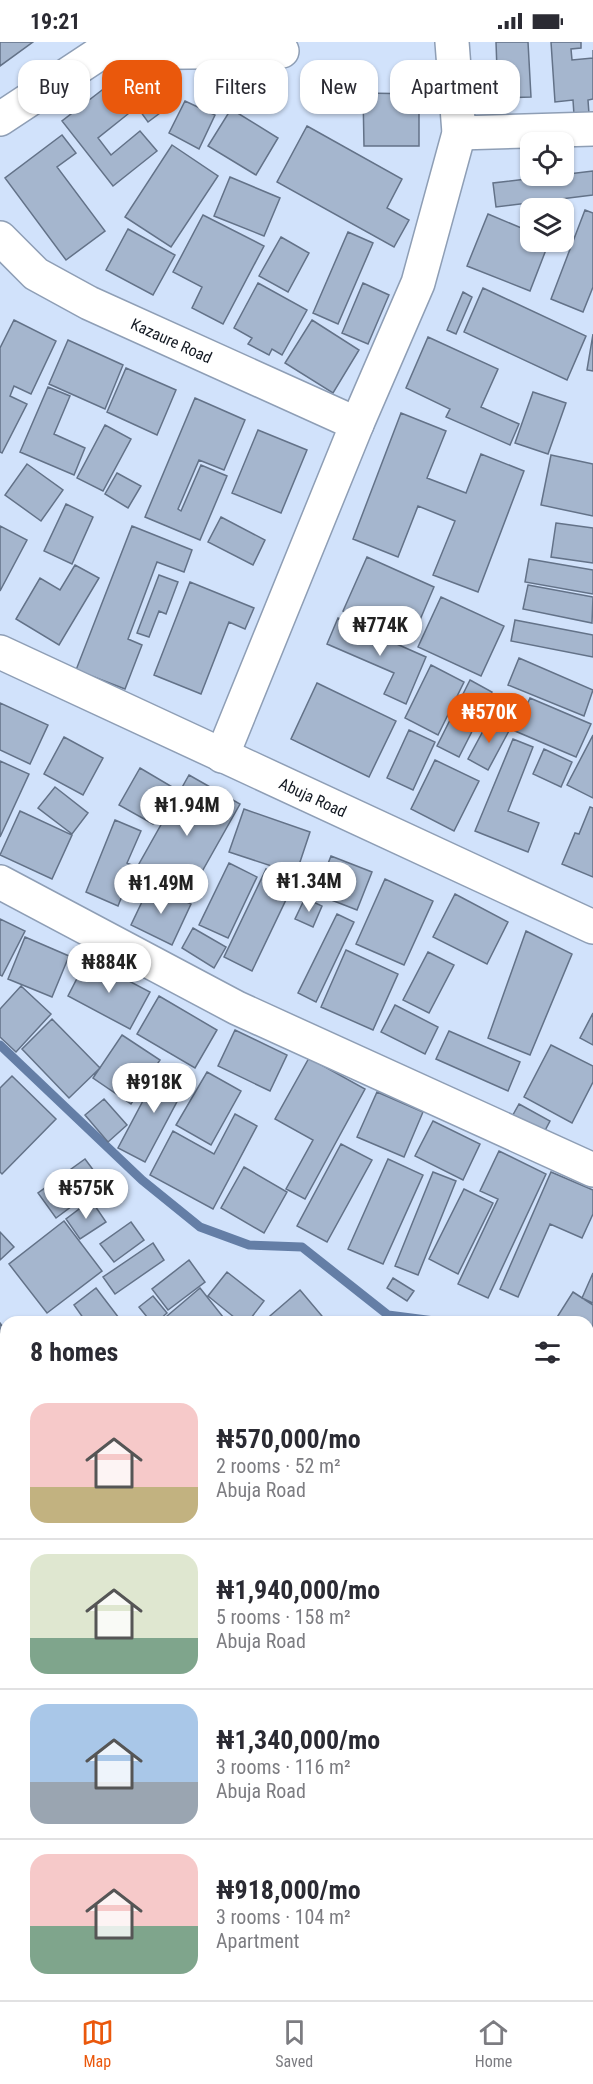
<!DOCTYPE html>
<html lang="en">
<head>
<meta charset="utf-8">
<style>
  :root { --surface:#fff; --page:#f2f2f3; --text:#2b2b33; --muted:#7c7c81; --line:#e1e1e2; --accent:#ea580c }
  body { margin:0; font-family:"Roboto Condensed",sans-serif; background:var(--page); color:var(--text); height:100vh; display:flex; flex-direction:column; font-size:22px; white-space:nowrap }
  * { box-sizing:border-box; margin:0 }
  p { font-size:20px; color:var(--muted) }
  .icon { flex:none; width:33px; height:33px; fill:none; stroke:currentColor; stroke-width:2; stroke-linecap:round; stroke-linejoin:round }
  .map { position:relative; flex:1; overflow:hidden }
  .panel { position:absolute; left:0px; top:1274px; width:594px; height:686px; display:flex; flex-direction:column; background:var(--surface); border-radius:18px 18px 0 0; box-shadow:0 2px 4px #0004 }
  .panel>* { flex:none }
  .top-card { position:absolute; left:18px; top:18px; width:558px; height:54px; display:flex; gap:12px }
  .tools { position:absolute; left:520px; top:90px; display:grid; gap:12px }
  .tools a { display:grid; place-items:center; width:54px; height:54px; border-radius:12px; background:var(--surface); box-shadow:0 2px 4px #0004; font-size:30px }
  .price { position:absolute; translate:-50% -51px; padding:0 14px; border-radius:21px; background:#fff; color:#222; font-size:20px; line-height:39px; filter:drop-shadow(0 2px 3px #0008) }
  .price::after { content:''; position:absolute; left:50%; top:36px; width:18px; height:14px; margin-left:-9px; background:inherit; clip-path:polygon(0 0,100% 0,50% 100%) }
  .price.current { background:var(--accent); color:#fff }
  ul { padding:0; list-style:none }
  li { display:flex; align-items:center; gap:18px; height:150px; padding:0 30px }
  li+li { border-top:2px solid var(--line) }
  li span { display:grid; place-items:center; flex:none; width:168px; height:120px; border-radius:18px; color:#555 }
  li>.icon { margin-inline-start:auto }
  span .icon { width:72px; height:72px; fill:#fffc; stroke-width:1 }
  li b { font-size:26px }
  h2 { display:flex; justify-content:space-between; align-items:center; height:72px; padding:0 30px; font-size:26px }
  .chip { padding:0 21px; border-radius:18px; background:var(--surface); box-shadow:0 2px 4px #0004; font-size:21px; line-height:54px }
  .chip.current { background:var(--accent); color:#fff }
  .status { display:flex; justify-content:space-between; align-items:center; height:42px; padding:0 30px; background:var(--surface); direction:ltr }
  .status svg { height:16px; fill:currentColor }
  .menu { display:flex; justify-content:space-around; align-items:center; height:84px; border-top:2px solid var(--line); background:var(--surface); font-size:16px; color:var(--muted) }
  .menu a { display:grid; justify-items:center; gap:3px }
  .menu .current { color:var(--accent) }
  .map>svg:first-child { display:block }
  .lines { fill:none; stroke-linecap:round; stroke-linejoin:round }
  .stream { stroke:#647ea6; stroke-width:9 }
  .building { fill:#a5b6ce; stroke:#637288; stroke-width:1.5 }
  .minor-casing { stroke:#8e9eb5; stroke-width:36 }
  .minor { stroke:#fff; stroke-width:33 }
  .labels { text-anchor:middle; stroke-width:5; stroke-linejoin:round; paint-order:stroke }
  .street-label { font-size:16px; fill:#131922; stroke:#fff }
</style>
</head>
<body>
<div class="status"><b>19:21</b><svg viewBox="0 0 49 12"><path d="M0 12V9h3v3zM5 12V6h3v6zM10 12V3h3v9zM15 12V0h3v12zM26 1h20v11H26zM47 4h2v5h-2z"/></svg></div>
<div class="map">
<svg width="593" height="1958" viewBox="0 0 593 1958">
  <rect width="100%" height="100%" fill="#d1e2fb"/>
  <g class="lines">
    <path class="stream" d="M0 1003 142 1138 200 1185 249 1203 302 1205 388 1273 442 1280
      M588 1338 593 1339"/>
  </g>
  <path class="building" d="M0 0H33L0 24Z
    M496 0H528L531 55 498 56Z
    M551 0H581V6L571 7 572 18 593 16V8V57L588 58 589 72 574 73 573 58 555 60Z
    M147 36 168 65 148 80 127 51Z
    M106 45 128 72 98 96 111 113 140 89 157 109 113 144 62 79Z
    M363 51 419 52V104H364Z
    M185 59 215 73 199 107 169 91Z
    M231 67 278 96 256 133 208 104Z
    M307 84 402 137 387 166 409 178 394 205 277 140Z
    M62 93 76 111 57 125 105 189 66 218 5 136Z
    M172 103 218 134 171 205 125 175Z
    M593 129V153L496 165 493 141Z
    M230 135 280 156 264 194 214 174Z
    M585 168 593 171V245L583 270 551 257Z
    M488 172 531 190V200H549L530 249 467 224Z
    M203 173 264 204 223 282 192 266 202 245 173 230Z
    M128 187 175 213 153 253 106 228Z
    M348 190 373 201 338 282 313 271Z
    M281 195 309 211 288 250 259 234Z
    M258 241 307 268 282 313 272 307 269 313 248 302 252 296 234 286Z
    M363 241 389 253 368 302 342 291Z
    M483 246 586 294 567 338 464 290Z
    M463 250 472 255 456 292 447 288Z
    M14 278 56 299 31 352 14 344 10 354 27 362 2 411 0 410V306Z
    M312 278 359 308 333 351 285 321Z
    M593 292V329L587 328Z
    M428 295 498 327 481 365 519 382 510 403 446 375 450 367 406 346Z
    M68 298 123 323 105 367 49 342Z
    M126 326 176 348 157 393 107 370Z
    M48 345 70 354 54 392 85 406 74 433 20 410Z
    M533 350 566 361 548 412 515 401Z
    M195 356 245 378 224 428 199 418 178 467 181 469 201 423 227 434 200 498 145 475Z
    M401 371 446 389 427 436 466 451 481 412 524 429 478 550 433 533 455 479 418 464 398 515 353 497Z
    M105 383 131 397 103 449 77 436Z
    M258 388 307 408 281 471 232 451Z
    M551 413 593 422V474L541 463Z
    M27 422 63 448 41 479 5 453Z
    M117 431 141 444 128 466 105 452Z
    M66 462 93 475 72 522 44 509Z
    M221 475 265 498 253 523 208 500Z
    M556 481 593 486V521L551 515Z
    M0 484 27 498 0 549Z
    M132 484 192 508 184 530 157 520 128 597 142 603 125 647 76 628Z
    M367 515 434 545 411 599 343 569Z
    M529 517 593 528V552L525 540Z
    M75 523 99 536 59 603 16 577 40 536 60 548Z
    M159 533 178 540 166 572 159 569 149 595 137 591Z
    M190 540 254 566 245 587 229 580 201 652 154 633Z
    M528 543 593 555 592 581 523 567Z
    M441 555 504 584 481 634 418 605Z
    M338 576 426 615 406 662 384 652 394 631 327 602Z
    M515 578 593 593V615L511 599Z
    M519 616 593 648 584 674 508 643Z
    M431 623 464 640 438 693 405 676Z
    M470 638 492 650 459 715 437 704Z
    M317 641 396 679 369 735 291 697Z
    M530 656 591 682 576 715 515 689Z
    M0 661 48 683 30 722 0 708Z
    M490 676 510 687 488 728 468 717Z
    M409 688 435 700 413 748 387 736Z
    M593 693V756L567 743Z
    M64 695 103 716 83 753 44 732Z
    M513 697 533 705 508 769 539 781 528 810 475 789Z
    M544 707 572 720 561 745 533 732Z
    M435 718 479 739 454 789 411 767Z
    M0 719 29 732 0 795Z
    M140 726 174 746 153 782 119 763Z
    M189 733 240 762 186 858 135 829Z
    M55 745 88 771 72 792 38 766Z
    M590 765 593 766V835L562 822 575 791 579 792Z
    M244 767 310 790 296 832 229 810Z
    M20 769 72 793 52 837 0 813Z
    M115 778 141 789 127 821 134 824 118 864 86 850Z
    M331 814 372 830 357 868 316 852Z
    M229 821 257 835 228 896 199 883Z
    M266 827 294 841 252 929 224 915Z
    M385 837 433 859 404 923 356 902Z
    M150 843 191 862 172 903 131 883Z
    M455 852 508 880 487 922 433 895Z
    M305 856 322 864 313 885 295 877Z
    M337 872 354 880 316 960 298 951Z
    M0 877 25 889 2 934 0 933Z
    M193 886 226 905 214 926 182 906Z
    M526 889 572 912 530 1013 488 996Z
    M25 895 69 914 52 955 8 937Z
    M346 908 398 932 373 988 321 965Z
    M428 910 454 923 429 971 403 958Z
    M87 917 150 950 130 987 68 954Z
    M21 944 51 972 16 1010 0 995V967Z
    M159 954 217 988 195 1026 137 992Z
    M395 963 438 985 425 1012 381 990Z
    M593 971V1003L580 996Z
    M52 977 100 1026 69 1056 22 1007Z
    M235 988 287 1013 270 1049 218 1024Z
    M449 989 520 1020 508 1049 436 1017Z
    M122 993 160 1018 131 1062 93 1036Z
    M551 1003 593 1024V1040L572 1081 524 1055Z
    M309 1016 365 1047 305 1157 286 1147 313 1098 275 1077Z
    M162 1023 189 1037 145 1120 118 1106Z
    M207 1030 241 1049 211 1103 176 1083Z
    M12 1034 56 1077 2 1132 0 1130V1046Z
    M377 1050 423 1070 404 1115 357 1095Z
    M104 1057 127 1083 108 1100 85 1073Z
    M519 1062 550 1079 541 1096 509 1080Z
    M235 1072 257 1084 213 1167 150 1133 173 1089 214 1112Z
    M433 1079 480 1102 463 1138 415 1114Z
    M341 1102 372 1118 327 1200 297 1184Z
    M499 1109 546 1132 488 1256 458 1242 498 1157 480 1149Z
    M85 1117 103 1141 56 1176 38 1151Z
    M388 1117 423 1133 383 1222 348 1207Z
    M244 1125 287 1150 264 1191 221 1166Z
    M433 1130 456 1139 418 1233 395 1224Z
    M551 1130 593 1148V1172L582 1196 550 1182 518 1255 500 1247Z
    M464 1147 493 1161 458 1232 429 1217Z
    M91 1158 106 1180 80 1197 66 1177Z
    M64 1179 102 1229 47 1271 9 1222Z
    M131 1180 144 1198 114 1220 100 1202Z
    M0 1190 14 1205 0 1218Z
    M153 1201 164 1218 115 1252 103 1235Z
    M189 1218 205 1240 168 1268 152 1247Z
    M227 1230 264 1259 248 1280H240L208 1254Z
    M593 1231V1261L582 1256Z
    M393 1236 414 1249 407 1259 387 1246Z
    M96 1246 122 1280H86L74 1263Z
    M200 1246 227 1280H160Z
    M300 1248 327 1280H263Z
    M573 1250 593 1263V1325L588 1321V1280H554Z
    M153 1254 167 1271 157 1280H151L139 1265Z
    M0 1281 6 1289V1299L0 1303Z
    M0 1334 6 1343V1396L0 1400Z
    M588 1349 593 1351V1396L588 1394Z
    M588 1417 593 1420V1447L588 1444Z
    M6 1634V1672L4 1674 0 1667V1638Z
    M6 1710V1761L0 1753V1714Z
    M593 1720V1744L588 1741V1728Z
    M589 1754 593 1756V1842L588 1840Z
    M4 1766 6 1770V1787L0 1792V1769Z
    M6 1797V1820L0 1812V1802Z
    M593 1869V1909L588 1906V1877Z
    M6 1892V1951L0 1943V1896Z
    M37 1953H52L56 1958H30Z
    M57 1953H82L85 1958H60Z
    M110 1953H167L163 1958H116Z
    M174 1953H212L222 1958H171Z
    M225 1953H272L280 1958H233Z
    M289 1953H321L315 1958H294Z
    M507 1953H568L565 1958H504Z"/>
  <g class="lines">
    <defs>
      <g id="minor">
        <path d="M0 77 100 11 282 9"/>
        <path d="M459 91 593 87"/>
        <path id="s1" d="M0 196 36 232 89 261 357 382"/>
        <path id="s2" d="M0 610 593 885"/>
        <path d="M222 714 357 382 418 241 459 91 452 0"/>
        <path d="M0 840 237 966 593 1128"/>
        <path d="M0 1464 6 1472"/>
        <path d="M588 1562 593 1550"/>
        <path d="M409 1953 413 1958"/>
      </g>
    </defs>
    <use href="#minor" class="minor-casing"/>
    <use href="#minor" class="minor"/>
  </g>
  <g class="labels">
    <g class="street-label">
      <text dy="6" stroke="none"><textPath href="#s1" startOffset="202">Kazaure Road</textPath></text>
      <text dy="6" stroke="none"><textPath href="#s2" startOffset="345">Abuja Road</textPath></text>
    </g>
  </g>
</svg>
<div class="tools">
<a><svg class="icon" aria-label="locate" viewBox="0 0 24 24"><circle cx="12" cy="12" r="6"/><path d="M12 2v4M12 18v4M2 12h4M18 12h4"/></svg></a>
<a><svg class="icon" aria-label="layers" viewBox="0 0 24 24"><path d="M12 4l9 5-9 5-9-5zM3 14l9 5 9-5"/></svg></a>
</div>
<b class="price" style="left:380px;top:615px">₦774K</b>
<b class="price current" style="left:489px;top:702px">₦570K</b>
<b class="price" style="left:187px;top:795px">₦1.94M</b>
<b class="price" style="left:309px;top:871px">₦1.34M</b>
<b class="price" style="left:161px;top:873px">₦1.49M</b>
<b class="price" style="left:109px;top:952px">₦884K</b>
<b class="price" style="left:154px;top:1072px">₦918K</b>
<b class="price" style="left:86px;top:1178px">₦575K</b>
<div class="top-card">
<a class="chip">Buy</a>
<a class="chip current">Rent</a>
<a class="chip">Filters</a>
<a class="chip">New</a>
<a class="chip">Apartment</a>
</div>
<section class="panel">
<h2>8 homes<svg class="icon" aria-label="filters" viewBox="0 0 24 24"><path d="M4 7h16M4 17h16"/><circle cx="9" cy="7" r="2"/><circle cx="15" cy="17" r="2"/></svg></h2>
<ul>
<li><span style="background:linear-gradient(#f6c9c9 70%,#c2b280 0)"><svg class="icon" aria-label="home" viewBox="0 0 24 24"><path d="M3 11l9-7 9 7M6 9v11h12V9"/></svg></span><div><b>₦570,000/mo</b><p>2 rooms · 52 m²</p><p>Abuja Road</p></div></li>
<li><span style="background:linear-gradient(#dfe7d0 70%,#7fa58c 0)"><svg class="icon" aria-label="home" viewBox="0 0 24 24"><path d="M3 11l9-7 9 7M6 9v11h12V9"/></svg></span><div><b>₦1,940,000/mo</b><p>5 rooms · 158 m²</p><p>Abuja Road</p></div></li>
<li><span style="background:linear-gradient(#a9c7e8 65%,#9aa5b1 0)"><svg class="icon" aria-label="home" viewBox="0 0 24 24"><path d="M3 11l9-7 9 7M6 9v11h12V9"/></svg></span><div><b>₦1,340,000/mo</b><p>3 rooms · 116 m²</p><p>Abuja Road</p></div></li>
<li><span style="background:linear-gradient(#f6c9c9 60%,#7fa58c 0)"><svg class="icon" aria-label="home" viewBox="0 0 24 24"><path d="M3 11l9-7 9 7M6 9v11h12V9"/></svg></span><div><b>₦918,000/mo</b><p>3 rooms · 104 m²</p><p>Apartment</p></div></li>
</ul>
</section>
</div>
<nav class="menu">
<a class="current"><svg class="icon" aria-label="map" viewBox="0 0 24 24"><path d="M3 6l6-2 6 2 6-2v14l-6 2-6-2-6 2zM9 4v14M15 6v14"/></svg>Map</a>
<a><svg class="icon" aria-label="saved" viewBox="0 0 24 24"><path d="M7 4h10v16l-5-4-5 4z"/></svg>Saved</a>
<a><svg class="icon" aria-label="home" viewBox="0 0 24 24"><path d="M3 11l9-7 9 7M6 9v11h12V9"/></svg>Home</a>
</nav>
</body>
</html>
